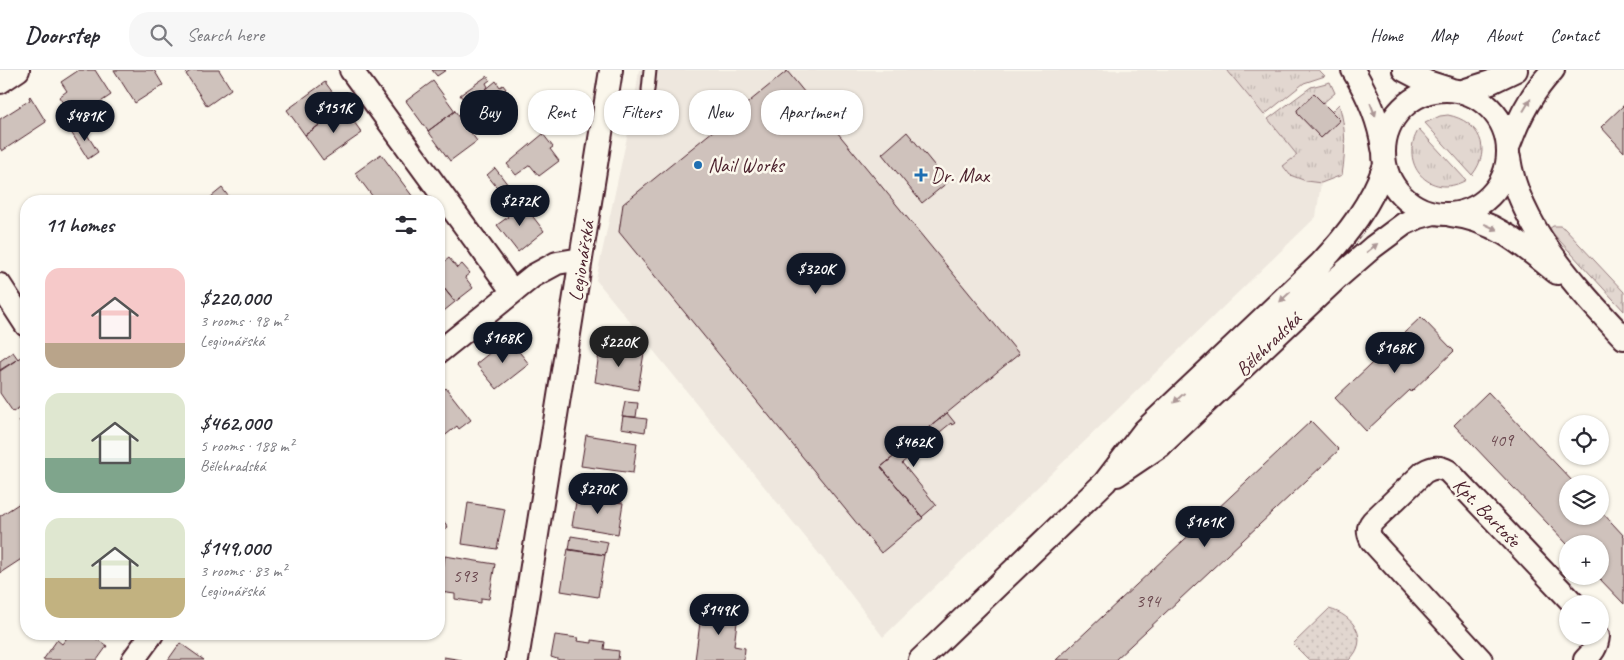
<!DOCTYPE html>
<html lang="en">
<head>
<meta charset="utf-8">
<style>
  :root { --surface:#fff; --page:#f7f7f7; --text:#2b2b33; --muted:#7c7c81; --line:#e1e1e2; --accent:#111827 }
  body { margin:0; font-family:Caveat,sans-serif; background:var(--page); color:var(--text); height:100vh; display:flex; flex-direction:column; font-size:19px; white-space:nowrap }
  * { box-sizing:border-box; margin:0 }
  p { font-size:16px; color:var(--muted) }
  .icon { flex:none; width:28px; height:28px; fill:none; stroke:currentColor; stroke-width:2; stroke-linecap:round; stroke-linejoin:round }
  .map { position:relative; flex:1; overflow:hidden }
  .panel { position:absolute; left:20px; top:125px; width:425px; height:445px; display:flex; flex-direction:column; background:var(--surface); border-radius:20px; box-shadow:0 1px 4px #0004 }
  .panel>* { flex:none }
  .banner { position:absolute; left:460px; top:20px; width:475px; height:45px; display:flex; gap:10px }
  .fabs { position:absolute; left:1559px; top:345px; display:grid; gap:10px }
  .fabs a { display:grid; place-items:center; width:50px; height:50px; border-radius:50%; background:var(--surface); box-shadow:0 1px 4px #0004; font-size:25px }
  .price { position:absolute; translate:-50% -42px; padding:0 11px; border-radius:18px; background:var(--accent); color:#fff; font-size:16px; line-height:32px; filter:drop-shadow(0 1px 2px #0008) }
  .price::after { content:''; position:absolute; left:50%; top:30px; width:15px; height:11px; margin-left:-8px; background:inherit; clip-path:polygon(0 0,100% 0,50% 100%) }
  .price.current { background:#222; color:#fff }
  ul { padding:0; list-style:none }
  li { display:flex; align-items:center; gap:15px; height:125px; padding:0 25px }
  li span { display:grid; place-items:center; flex:none; width:140px; height:100px; border-radius:15px; color:#555 }
  li>.icon { margin-inline-start:auto }
  span .icon { width:60px; height:60px; fill:#fffc; stroke-width:1 }
  li b { font-size:21px }
  h2 { display:flex; justify-content:space-between; align-items:center; height:60px; padding:0 25px; font-size:21px }
  .pill { padding:0 18px; border-radius:20px; background:var(--surface); box-shadow:0 1px 4px #0004; font-size:18px; line-height:45px }
  .pill.current { background:var(--accent); color:#fff }
  header { display:flex; align-items:center; gap:30px; box-sizing:border-box; height:70px; padding:0 25px; background:var(--surface); border-bottom:1px solid var(--line) }
  header strong { font-size:24px }
  nav { display:flex; gap:28px; margin-inline-start:auto; font-size:18px }
  .search { width:350px; height:45px; background:var(--page); display:flex; align-items:center; gap:12px; box-sizing:border-box; padding:0 18px; border-radius:20px; color:var(--muted); font-size:19px }
  .map>svg:first-child { display:block }
  .built { fill:#eee7de }
  .grass { fill:url(#grass-tufts); stroke:#967b7e }
  .park { fill:url(#park-dots); stroke:#967b7e }
  .building { fill:#cfc2bc; stroke:#4a1f2b }
  .lines { fill:none; stroke-linecap:round; stroke-linejoin:round }
  .service-casing { stroke:#4a1f2b; stroke-width:15 }
  .minor-casing { stroke:#4a1f2b; stroke-width:26 }
  .service { stroke:#fbf7ec; stroke-width:11 }
  .minor { stroke:#fbf7ec; stroke-width:22 }
  .oneway { fill:#ab9695 }
  .poi-dot { fill:#1f6fb2; stroke:#fbf7ec; stroke-width:2 }
  .labels { text-anchor:middle; stroke-width:5; stroke-linejoin:round; paint-order:stroke }
  .number-label { font-size:18px; fill:#6b484f }
  .poi-label { font-size:20px; fill:#4a1f2b; stroke:#fbf7ec; text-anchor:start }
  .street-label { font-size:20px; fill:#4a1f2b; stroke:#fbf7ec }
</style>
</head>
<body>
<header>
<strong>Doorstep</strong>
<div class="search"><svg class="icon" aria-label="search" viewBox="0 0 24 24"><circle cx="10" cy="10" r="6"/><path d="M15 15l6 6"/></svg>Search here</div>
<nav><a>Home</a><a>Map</a><a>About</a><a>Contact</a></nav>
</header>
<div class="map">
<svg width="1624" height="590" viewBox="0 0 1624 590">
  <defs>
    <pattern id="grass-tufts" width="24" height="20" patternUnits="userSpaceOnUse" patternTransform="scale(1.25)"><rect width="24" height="20" fill="#e2d7d0"/><path d="M3 7l-1-3M5 7V3M7 7l1-3M15 17l-1-3M17 17v-4M19 17l1-3" fill="none" stroke="#c3b8b3"/></pattern>
    <pattern id="park-dots" width="8" height="8" patternUnits="userSpaceOnUse" patternTransform="scale(1.25)"><rect width="8" height="8" fill="#e2d7d0"/><path d="M2 2h.1M6 6h.1" fill="none" stroke="#c3b8b3" stroke-width="1.8" stroke-linecap="round"/></pattern>
  </defs>
  <rect width="100%" height="100%" fill="#fbf7ec"/>
  <filter id="ink" filterUnits="userSpaceOnUse"><feTurbulence type="fractalNoise" baseFrequency=".02" numOctaves="2"/><feDisplacementMap in="SourceGraphic" scale="10" xChannelSelector="R" yChannelSelector="G"/><feConvolveMatrix kernelMatrix="1 2 1 2 8 2 1 2 1" color-interpolation-filters="sRGB"/></filter>
  <g filter="url(#ink)">
    <path class="built" d="M639 0H1227L1297 85 1283 96 1290 105 1306 111 1321 113 1316 147 883 567 837 506 596 210 634 35Z"/>
    <path class="grass" d="M1227 0H1319L1325 6 1304 13 1264 45Z
      M1330 12 1335 23 1323 33 1314 24 1297 40 1299 45 1321 68 1340 51 1331 42 1339 34C1346 58 1346 80 1342 105L1321 113 1306 111 1290 105 1283 96 1297 85 1268 49 1311 17Z
      M1448 45C1479 51 1493 79 1472 105L1425 53 1440 46Z
      M1419 59 1466 110C1430 131 1397 93 1419 59Z
      M1553 156H1560L1564 158 1624 222V241L1549 159Z"/>
    <path class="park" d="M1329 539C1353 545 1371 569 1349 590H1309L1293 574Z"/>
    <path class="building" d="M79 0H95L111 25 74 50 59 27 67 21 61 12Z
      M114 0H154L163 15 135 33Z
      M192 0H219L231 19 207 36 186 4Z
      M432 0H446L437 6Z
      M787 1 1019 284 881 397 923 448 881 483 619 162 623 134Z
      M487 6 490 10 486 13 488 17 467 35 460 25Z
      M433 11 455 41 428 61 406 31Z
      M496 11 500 17 503 15 506 19 473 43 467 35Z
      M325 12 344 38 305 65 287 40Z
      M1314 24 1340 50 1321 68 1298 44 1297 40Z
      M30 26 46 52 2 81 0 78V49L30 30 29 27Z
      M1624 35V82L1601 57Z
      M344 38 362 63 323 90 305 65Z
      M455 41 477 71 450 91 428 61Z
      M81 55 98 82 88 89 71 62Z
      M907 62 948 112 922 133 882 84Z
      M543 64 553 77 550 79 559 91 539 106 530 95 516 105 507 94Z
      M381 84 416 131H376L355 103Z
      M495 98 515 124 507 130 487 105Z
      M222 118 232 131H206Z
      M512 134 517 140 523 134 544 161 518 182 497 155 508 147 503 141Z
      M449 188 457 198 462 194 470 203 465 207 473 218 455 232 439 212V196Z
      M439 212 455 232 439 245Z
      M1421 247 1454 281 1411 322 1410 320 1366 361 1335 328Z
      M508 268 529 294 497 319 476 294Z
      M600 276 644 283 638 320 595 312Z
      M13 282 18 289 0 301V291Z
      M24 285 26 288V333L13 342 0 323V300Z
      M446 318 471 350 459 359 457 356 442 368 439 364V324Z
      M1488 322 1575 414H1568V446H1600V440L1624 466V534L1597 506H1600V474L1568 475 1454 355Z
      M625 332 638 333 636 347 622 346Z
      M947 343 955 353 952 355 951 353 902 393 936 435 922 447 881 397Z
      M623 346 647 349 645 362 621 358Z
      M26 347V362L19 351Z
      M1311 351 1339 380 1115 590H1056Z
      M439 364 444 371 439 376Z
      M586 365 637 373 633 403 581 396Z
      M577 426 623 433 618 464 572 456Z
      M26 429V486L0 503V446Z
      M468 433 505 439 497 479 462 474Z
      M439 445 448 457 439 463Z
      M571 466 608 472 605 485 569 480Z
      M568 479 605 485 598 527 561 521Z
      M445 486 495 494 489 529 481 528V533L455 529V524L440 522Z
      M728 535 739 536 734 576 745 578 744 590H695L702 538 727 542Z
      M70 564H89L107 576 97 590H43L57 570 62 574Z
      M555 565 578 568 577 571 592 573V570L605 572 604 579 619 581 618 590H560L551 587Z
      M180 573 204 590H168Z
      M444 587 462 590H444Z"/>
    <g class="lines">
      <defs>
        <path id="service" d="M648 20 650 0"/>
        <path id="minor" d="M351 0 513 222
          M1353 0C1368 25 1379 49 1383 78
          M1404 0 1427 12 1449 19
          M0 12 18 0
          M1384 82a62 62 0 1 1 124 0a62 62 0 1 1-124 0Z
          M1463 21 1491 12 1516 0
          M1509 75C1519 47 1532 22 1553 0
          M1509 88C1519 157 1578 219 1624 268
          M1451 145C1493 149 1525 177 1557 203
          M0 215 26 255
          M439 282 533 206 557 193 581 189
          M1117 405 1160 376 1335 210 1373 177 1404 154 1419 147 1434 143
          M133 590 152 564
          M517 590 611 0
          M920 590 1105 412 1144 361 1320 194C1347 165 1372 133 1385 95
          M1481 590 1372 471C1368 463 1367 458 1373 451L1424 402C1433 397 1439 396 1448 401L1574 534
          M1585 590C1592 583 1597 577 1598 566"/>
      </defs>
      <use href="#service" class="service-casing"/>
      <use href="#minor" class="minor-casing"/>
      <use href="#service" class="service"/>
      <use href="#minor" class="minor"/>
    </g>
    <defs><path id="oneway-solid" d="M-6-.8H1V-3.2L6.5 0L1 3.2V.8H-6Z" transform="scale(1.25)"/></defs>
    <g class="oneway">
      <use href="#oneway-solid" transform="translate(1527 35) rotate(-59)"/>
      <use href="#oneway-solid" transform="translate(1373 40) rotate(69)"/>
      <use href="#oneway-solid" transform="translate(1491 157) rotate(25)"/>
      <use href="#oneway-solid" transform="translate(1372 178) rotate(-39)"/>
      <use href="#oneway-solid" transform="translate(1285 227) rotate(137)"/>
      <use href="#oneway-solid" transform="translate(1179 328) rotate(137)"/>
    </g>
  </g>
  <g class="poi-dot">
    <circle cx="698" cy="95" r="5"/>
    <path d="M918.5 97.5h5v5h5v5h-5v5h-5v-5h-5v-5h5z"/>
  </g>
  <g class="labels">
    <g class="number-label">
      <text x="1501" y="376">409</text>
      <text x="465" y="512">593</text>
      <text x="1148" y="537">394</text>
    </g>
    <g class="poi-label">
      <text x="708" y="102">Nail Works</text>
      <text x="931" y="112">Dr. Max</text>
    </g>
    <g class="street-label">
      <text transform="translate(581 191) rotate(-81)" y="7">Legionářská</text>
      <text transform="translate(1268 274) rotate(-44)" y="7">Bělehradská</text>
      <text transform="translate(1487 442) rotate(46)" y="7">Kpt. Bartoše</text>
    </g>
  </g>
</svg>
<div class="fabs">
<a><svg class="icon" aria-label="locate" viewBox="0 0 24 24"><circle cx="12" cy="12" r="6"/><path d="M12 2v4M12 18v4M2 12h4M18 12h4"/></svg></a>
<a><svg class="icon" aria-label="layers" viewBox="0 0 24 24"><path d="M12 4l9 5-9 5-9-5zM3 14l9 5 9-5"/></svg></a>
<a>+</a>
<a>−</a>
</div>
<b class="price" style="left:334px;top:64px">$151K</b>
<b class="price" style="left:85px;top:72px">$481K</b>
<b class="price" style="left:520px;top:157px">$272K</b>
<b class="price" style="left:816px;top:225px">$320K</b>
<b class="price" style="left:503px;top:294px">$168K</b>
<b class="price current" style="left:619px;top:298px">$220K</b>
<b class="price" style="left:1395px;top:304px">$168K</b>
<b class="price" style="left:914px;top:398px">$462K</b>
<b class="price" style="left:598px;top:445px">$270K</b>
<b class="price" style="left:1205px;top:478px">$161K</b>
<b class="price" style="left:719px;top:566px">$149K</b>
<div class="banner">
<a class="pill current">Buy</a>
<a class="pill">Rent</a>
<a class="pill">Filters</a>
<a class="pill">New</a>
<a class="pill">Apartment</a>
</div>
<section class="panel">
<h2>11 homes<svg class="icon" aria-label="filters" viewBox="0 0 24 24"><path d="M4 7h16M4 17h16"/><circle cx="9" cy="7" r="2"/><circle cx="15" cy="17" r="2"/></svg></h2>
<ul>
<li><span style="background:linear-gradient(#f6c9c9 75%,#b9a48a 0)"><svg class="icon" aria-label="home" viewBox="0 0 24 24"><path d="M3 11l9-7 9 7M6 9v11h12V9"/></svg></span><div><b>$220,000</b><p>3 rooms · 98 m²</p><p>Legionářská</p></div></li>
<li><span style="background:linear-gradient(#dfe7d0 65%,#7fa58c 0)"><svg class="icon" aria-label="home" viewBox="0 0 24 24"><path d="M3 11l9-7 9 7M6 9v11h12V9"/></svg></span><div><b>$462,000</b><p>5 rooms · 188 m²</p><p>Bělehradská</p></div></li>
<li><span style="background:linear-gradient(#dfe7d0 60%,#c2b280 0)"><svg class="icon" aria-label="home" viewBox="0 0 24 24"><path d="M3 11l9-7 9 7M6 9v11h12V9"/></svg></span><div><b>$149,000</b><p>3 rooms · 83 m²</p><p>Legionářská</p></div></li>
</ul>
</section>
</div>
</body>
</html>
